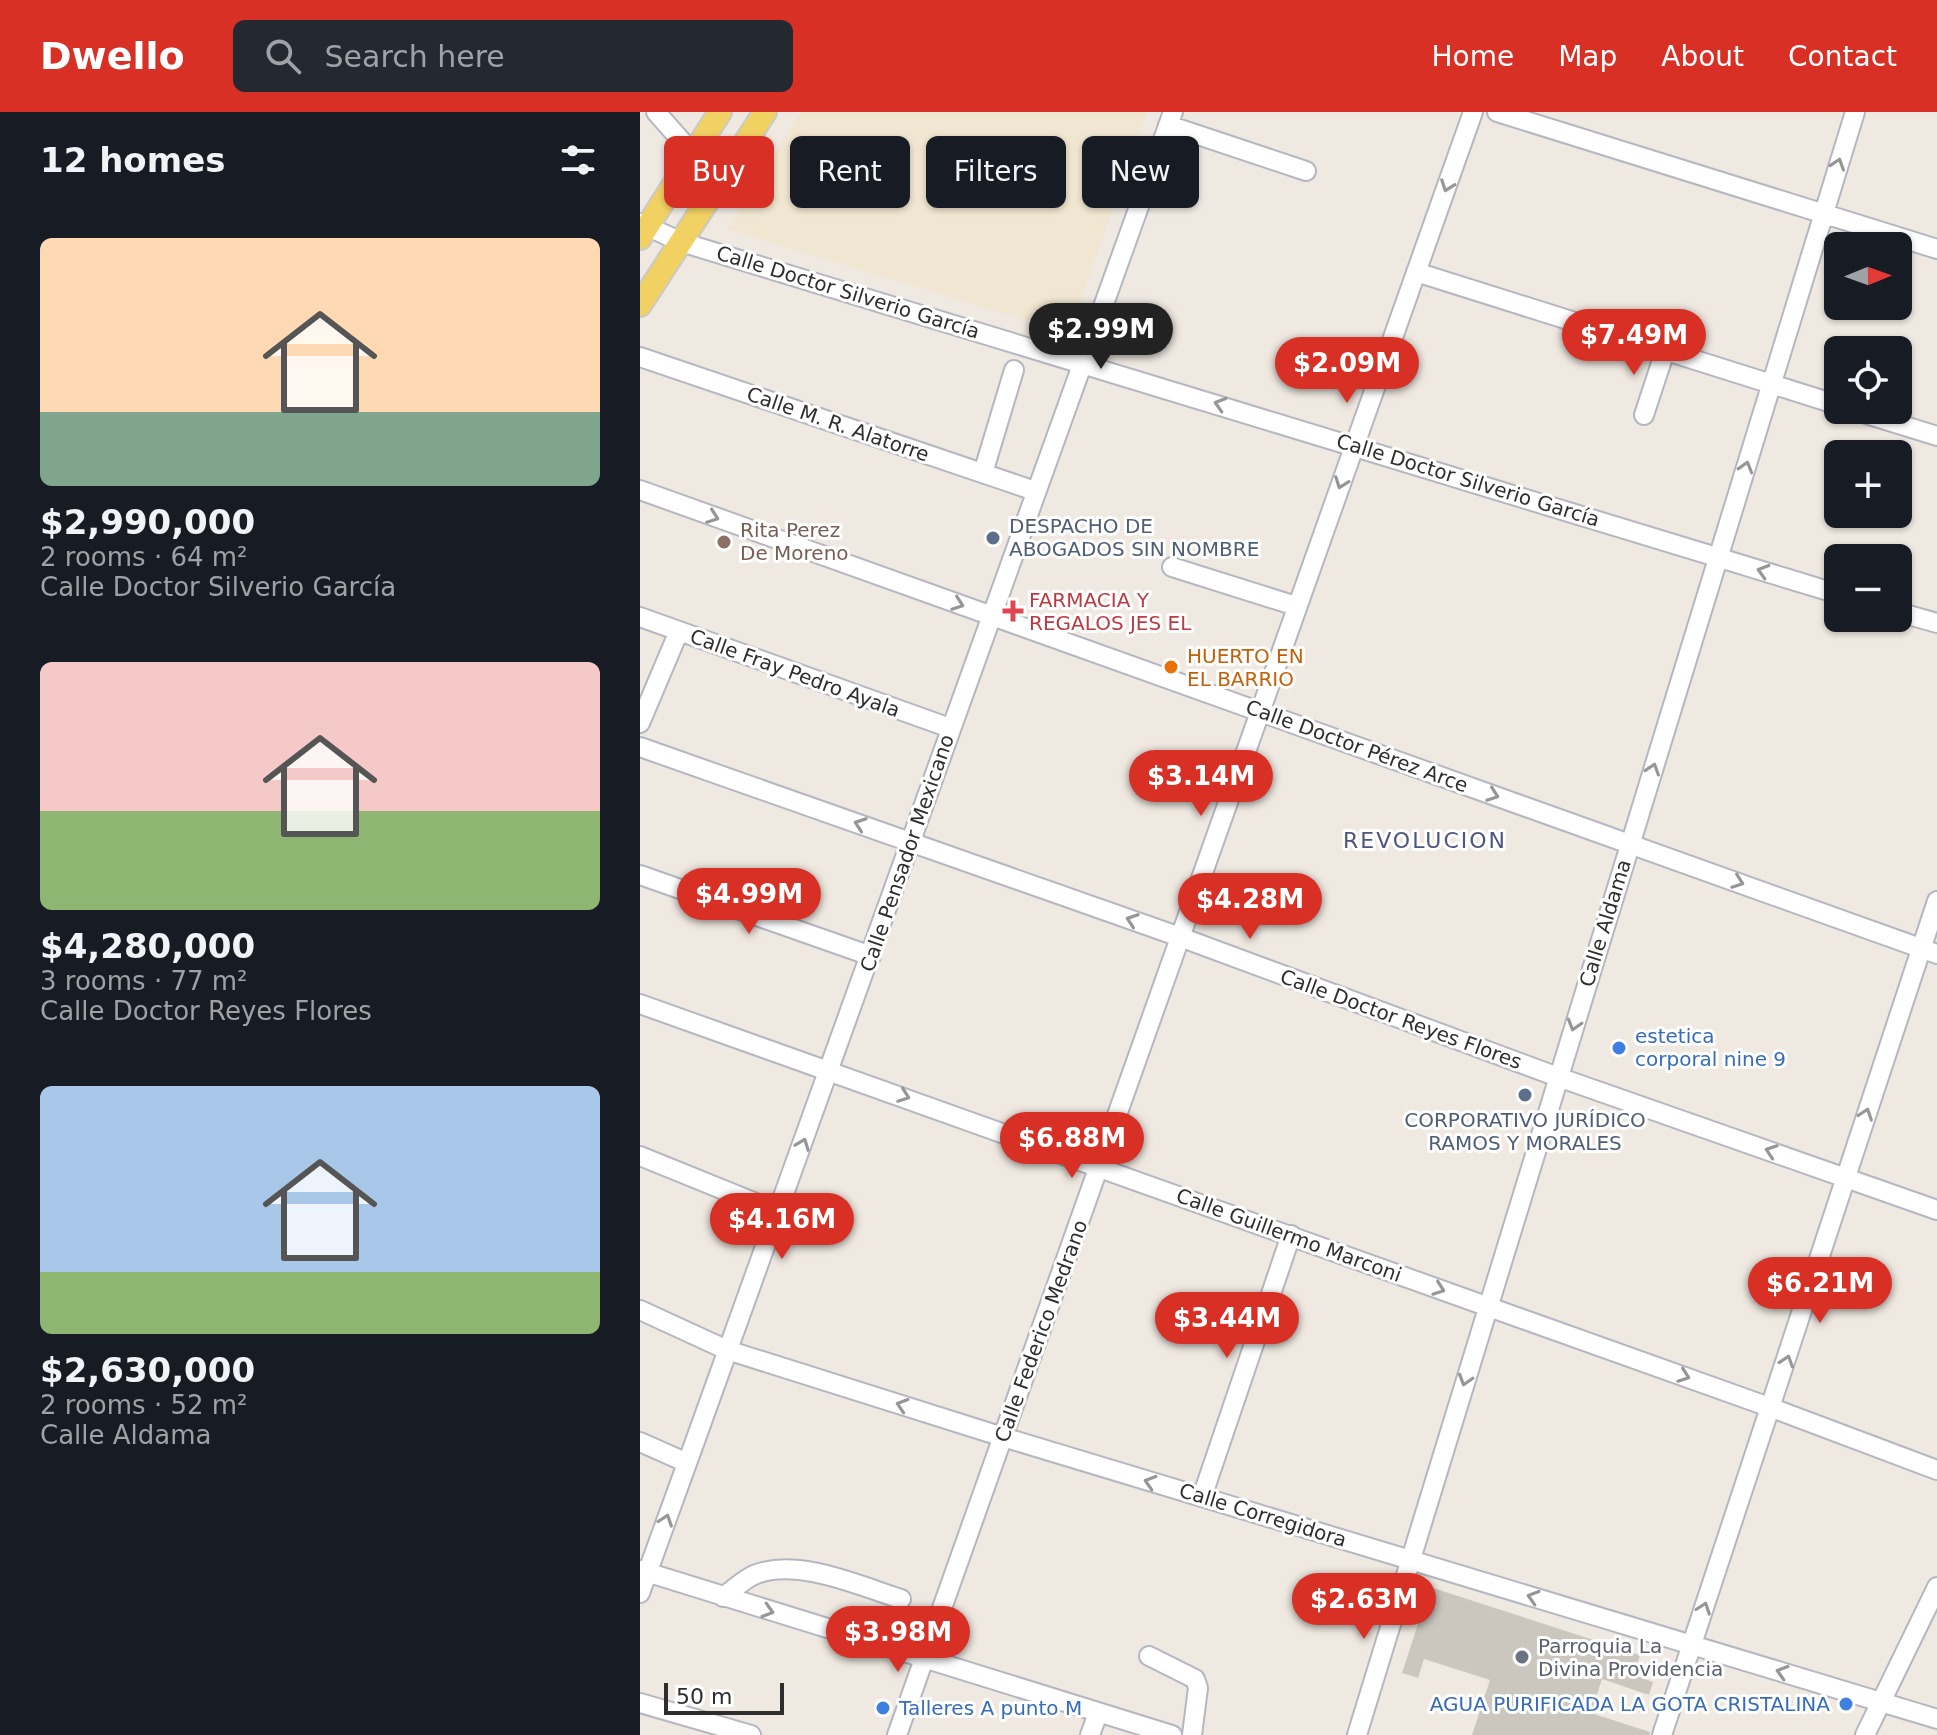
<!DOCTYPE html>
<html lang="en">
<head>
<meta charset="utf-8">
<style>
  :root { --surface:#171b24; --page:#242831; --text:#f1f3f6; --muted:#9ea1a6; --accent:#d93025 }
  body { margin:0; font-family:"DejaVu Sans",sans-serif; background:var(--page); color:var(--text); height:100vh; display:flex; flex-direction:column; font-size:30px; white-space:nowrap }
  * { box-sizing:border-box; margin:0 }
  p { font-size:26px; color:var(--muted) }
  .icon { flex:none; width:44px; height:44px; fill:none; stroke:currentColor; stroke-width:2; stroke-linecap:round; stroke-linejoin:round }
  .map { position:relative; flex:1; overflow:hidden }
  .panel { display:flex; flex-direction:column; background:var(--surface); width:640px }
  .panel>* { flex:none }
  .banner { position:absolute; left:24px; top:24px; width:760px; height:72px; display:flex; gap:16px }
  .needle { width:52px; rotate:89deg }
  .buttons { position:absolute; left:1184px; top:120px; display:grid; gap:16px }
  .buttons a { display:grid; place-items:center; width:88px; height:88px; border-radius:12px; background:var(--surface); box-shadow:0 2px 6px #0004; font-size:40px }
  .scale { position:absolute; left:24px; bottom:20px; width:120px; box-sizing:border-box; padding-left:8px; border:4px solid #2e2e2e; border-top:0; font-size:22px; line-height:28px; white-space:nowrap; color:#2e2e2e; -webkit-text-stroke:6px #fff; paint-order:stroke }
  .price { position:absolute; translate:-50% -68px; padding:0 18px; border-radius:28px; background:var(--accent); color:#fff; font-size:26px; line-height:52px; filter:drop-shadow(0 2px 4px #0008) }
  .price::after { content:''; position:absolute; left:50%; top:48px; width:24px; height:18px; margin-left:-12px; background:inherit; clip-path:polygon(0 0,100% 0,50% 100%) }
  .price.active { background:#222; color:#fff }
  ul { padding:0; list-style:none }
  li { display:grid; align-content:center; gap:16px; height:424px; padding:0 40px }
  li span { display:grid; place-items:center; height:248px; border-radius:12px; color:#555 }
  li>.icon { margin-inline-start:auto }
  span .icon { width:144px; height:144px; fill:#fffc; stroke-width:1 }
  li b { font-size:34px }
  h2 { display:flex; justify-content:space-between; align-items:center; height:96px; padding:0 40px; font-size:34px }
  .tag { padding:0 28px; border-radius:12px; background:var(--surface); box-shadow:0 2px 6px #0004; font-size:28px; line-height:72px }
  .tag.active { background:var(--accent); color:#fff }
  header { display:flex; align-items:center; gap:48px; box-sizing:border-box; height:112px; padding:0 40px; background:var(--accent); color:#fff }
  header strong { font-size:38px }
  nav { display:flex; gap:44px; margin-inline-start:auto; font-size:28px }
  .search { width:560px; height:72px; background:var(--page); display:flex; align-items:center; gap:20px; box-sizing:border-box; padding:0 28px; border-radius:12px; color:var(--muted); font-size:30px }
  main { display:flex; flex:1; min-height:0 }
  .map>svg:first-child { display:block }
  .education { fill:#f0e6d1 }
  .building { fill:#cbc7bf }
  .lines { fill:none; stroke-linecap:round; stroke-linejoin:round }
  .minor-casing { stroke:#b4b7c1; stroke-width:22 }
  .major-casing { stroke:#c9c9c9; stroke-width:26 }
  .minor { stroke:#fff; stroke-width:18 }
  .major { stroke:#f2d163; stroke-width:22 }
  .oneway { stroke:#969696 }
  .service-dot { fill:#5c6f8a; stroke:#fff; stroke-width:3 }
  .education-dot { fill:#8d6e63; stroke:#fff; stroke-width:3 }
  .health-dot { fill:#e0444e; stroke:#fff; stroke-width:3 }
  .food-dot { fill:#e8710a; stroke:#fff; stroke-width:3 }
  .shop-dot { fill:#3f7fe0; stroke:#fff; stroke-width:3 }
  .worship-dot { fill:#6b7280; stroke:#fff; stroke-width:3 }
  .labels { text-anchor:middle; stroke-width:6; stroke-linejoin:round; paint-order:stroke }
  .street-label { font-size:20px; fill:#2e2e2e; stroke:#fff }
  .service-label { font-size:20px; fill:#4e5e75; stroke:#fff; text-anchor:start }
  .education-label { font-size:20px; fill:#785e54; stroke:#fff; text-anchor:start }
  .health-label { font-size:20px; fill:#be3a42; stroke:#fff; text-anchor:start }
  .food-label { font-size:20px; fill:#c56008; stroke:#fff; text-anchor:start }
  .shop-label { font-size:20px; fill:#366cbe; stroke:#fff; text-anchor:start }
  .worship-label { font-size:20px; fill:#5b616d; stroke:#fff; text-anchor:start }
  .neighbourhood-label { font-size:22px; letter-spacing:2px; fill:#4d5680; stroke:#fff }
</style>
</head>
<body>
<header>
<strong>Dwello</strong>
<div class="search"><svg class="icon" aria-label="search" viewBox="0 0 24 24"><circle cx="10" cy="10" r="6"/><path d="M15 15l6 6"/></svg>Search here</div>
<nav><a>Home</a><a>Map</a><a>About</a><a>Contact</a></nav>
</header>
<main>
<section class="panel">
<h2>12 homes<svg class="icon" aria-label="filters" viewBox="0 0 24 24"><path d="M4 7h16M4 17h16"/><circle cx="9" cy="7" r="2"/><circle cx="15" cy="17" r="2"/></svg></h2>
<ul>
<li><span style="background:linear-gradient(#ffd9b3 70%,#7fa58c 0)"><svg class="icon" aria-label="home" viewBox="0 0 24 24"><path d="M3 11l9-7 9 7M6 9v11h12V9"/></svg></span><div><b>$2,990,000</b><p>2 rooms · 64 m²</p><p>Calle Doctor Silverio García</p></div></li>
<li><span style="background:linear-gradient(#f6c9c9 60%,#8fb573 0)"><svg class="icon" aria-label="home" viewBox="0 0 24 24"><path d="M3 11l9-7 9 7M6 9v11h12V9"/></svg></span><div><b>$4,280,000</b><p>3 rooms · 77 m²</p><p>Calle Doctor Reyes Flores</p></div></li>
<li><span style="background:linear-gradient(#a9c7e8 75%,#8fb573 0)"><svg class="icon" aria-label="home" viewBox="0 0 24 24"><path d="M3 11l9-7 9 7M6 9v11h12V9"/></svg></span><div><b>$2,630,000</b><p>2 rooms · 52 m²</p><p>Calle Aldama</p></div></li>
</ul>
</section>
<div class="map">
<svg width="1297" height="1623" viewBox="0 0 1297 1623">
  <rect width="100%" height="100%" fill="#efe9e1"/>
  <path class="education" d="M161 0H507L429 221 87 117Z"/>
  <path class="building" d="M790 1475 1000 1543 994 1563 1013 1570 1009 1583 962 1567 951 1601 1010 1620 1009 1623H832L850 1568 784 1547 778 1566 762 1561Z"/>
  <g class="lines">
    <defs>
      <path id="minor" d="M16 0 53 42
        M857 0 1297 137
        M528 13 666 59
        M0 111 41 130 1198 482
        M776 160 1198 293
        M0 245 395 379
        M1213 298 1297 324
        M1004 303 1025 239
        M343 361 374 258
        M0 378 1297 842
        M532 455 656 494
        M1258 500 1297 511
        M0 505 310 616
        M0 611 39 519
        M0 635 540 825 918 965 1297 1098
        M0 763 231 844
        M0 892 1132 1296 1297 1358
        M0 1044 138 1100
        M0 1198 87 1238 363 1325 1297 1607
        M0 1330 45 1350
        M562 1385 651 1123
        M0 1458 532 1623
        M0 1481C179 988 355 494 533 0
        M83 1485C93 1478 103 1468 114 1463 156 1445 220 1474 261 1487
        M509 1544 555 1567 558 1576 552 1623
        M0 1591 111 1623
        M257 1623 833 0
        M450 1623 458 1601
        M717 1623 1215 0
        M1022 1623 1297 789
        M1225 1623 1297 1475"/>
      <path id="major" d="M0 126 80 0
        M0 193 125 0"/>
    </defs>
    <use href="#minor" class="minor-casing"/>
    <use href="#major" class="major-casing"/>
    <use href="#minor" class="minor"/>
    <use href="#major" class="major"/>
  </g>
  <defs><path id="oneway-chevron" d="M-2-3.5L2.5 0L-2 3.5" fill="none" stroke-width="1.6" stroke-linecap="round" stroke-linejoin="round" transform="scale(2)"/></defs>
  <g class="oneway">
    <use href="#oneway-chevron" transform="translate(1198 52) rotate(-72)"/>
    <use href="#oneway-chevron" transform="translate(807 74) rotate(110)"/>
    <use href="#oneway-chevron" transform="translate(580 292) rotate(-163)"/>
    <use href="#oneway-chevron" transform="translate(1106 355) rotate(-74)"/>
    <use href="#oneway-chevron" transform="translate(701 371) rotate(110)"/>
    <use href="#oneway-chevron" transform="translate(73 405) rotate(20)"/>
    <use href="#oneway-chevron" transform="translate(1123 459) rotate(-163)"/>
    <use href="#oneway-chevron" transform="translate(318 492) rotate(20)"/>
    <use href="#oneway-chevron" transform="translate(1013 657) rotate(-72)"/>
    <use href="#oneway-chevron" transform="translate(853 683) rotate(20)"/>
    <use href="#oneway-chevron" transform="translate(220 712) rotate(-161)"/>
    <use href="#oneway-chevron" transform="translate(1098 770) rotate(20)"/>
    <use href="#oneway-chevron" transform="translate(492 808) rotate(-161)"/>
    <use href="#oneway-chevron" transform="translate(934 913) rotate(107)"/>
    <use href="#oneway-chevron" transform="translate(264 984) rotate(20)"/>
    <use href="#oneway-chevron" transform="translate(1226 1002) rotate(-71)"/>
    <use href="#oneway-chevron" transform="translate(163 1032) rotate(-69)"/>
    <use href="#oneway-chevron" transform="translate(1131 1039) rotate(-161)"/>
    <use href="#oneway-chevron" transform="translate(799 1177) rotate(20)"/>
    <use href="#oneway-chevron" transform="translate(1147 1249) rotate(-72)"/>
    <use href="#oneway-chevron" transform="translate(1044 1264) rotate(20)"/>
    <use href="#oneway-chevron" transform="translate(825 1268) rotate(107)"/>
    <use href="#oneway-chevron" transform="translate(262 1293) rotate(-162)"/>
    <use href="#oneway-chevron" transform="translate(510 1370) rotate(-163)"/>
    <use href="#oneway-chevron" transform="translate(26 1408) rotate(-71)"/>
    <use href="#oneway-chevron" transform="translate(893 1485) rotate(-163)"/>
    <use href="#oneway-chevron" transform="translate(1064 1496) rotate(-71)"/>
    <use href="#oneway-chevron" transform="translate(128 1499) rotate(17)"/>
    <use href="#oneway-chevron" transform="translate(1142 1560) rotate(-163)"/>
  </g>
  <g class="service-dot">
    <circle cx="353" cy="426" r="8"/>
    <circle cx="885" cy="983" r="8"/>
  </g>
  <circle class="education-dot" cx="84" cy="430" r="8"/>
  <path class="health-dot" d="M369 487h8v8h8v8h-8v8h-8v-8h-8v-8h8z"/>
  <circle class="food-dot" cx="531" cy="555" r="8"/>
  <g class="shop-dot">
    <circle cx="979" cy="936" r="8"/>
    <circle cx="1206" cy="1592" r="8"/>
    <circle cx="243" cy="1596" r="8"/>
  </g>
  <circle class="worship-dot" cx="882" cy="1545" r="8"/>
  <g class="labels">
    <g class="street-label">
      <text transform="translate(208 180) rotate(17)" y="7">Calle Doctor Silverio García</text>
      <text transform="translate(198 312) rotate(19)" y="7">Calle M. R. Alatorre</text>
      <text transform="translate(828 368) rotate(17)" y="7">Calle Doctor Silverio García</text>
      <text transform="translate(155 561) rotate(20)" y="7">Calle Fray Pedro Ayala</text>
      <text transform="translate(717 634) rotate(20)" y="7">Calle Doctor Pérez Arce</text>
      <text transform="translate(267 741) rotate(-71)" y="7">Calle Pensador Mexicano</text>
      <text transform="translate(965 811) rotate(-73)" y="7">Calle Aldama</text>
      <text transform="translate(761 907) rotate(20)" y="7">Calle Doctor Reyes Flores</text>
      <text transform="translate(649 1123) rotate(20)" y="7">Calle Guillermo Marconi</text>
      <text transform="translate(401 1219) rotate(-70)" y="7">Calle Federico Medrano</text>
      <text transform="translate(623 1403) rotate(17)" y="7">Calle Corregidora</text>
    </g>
    <g class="service-label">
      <text x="369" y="421">DESPACHO DE<tspan x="369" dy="23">ABOGADOS SIN NOMBRE</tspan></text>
      <text x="885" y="1015" text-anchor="middle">CORPORATIVO JURÍDICO<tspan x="885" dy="23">RAMOS Y MORALES</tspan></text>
    </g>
    <g class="education-label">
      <text x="100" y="425">Rita Perez<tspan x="100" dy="23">De Moreno</tspan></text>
    </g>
    <g class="health-label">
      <text x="389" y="495">FARMACIA Y<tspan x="389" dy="23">REGALOS JES EL</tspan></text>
    </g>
    <g class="food-label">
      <text x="547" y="551">HUERTO EN<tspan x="547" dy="23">EL BARRIO</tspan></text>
    </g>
    <g class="shop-label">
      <text x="995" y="931">estetica<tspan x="995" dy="23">corporal nine 9</tspan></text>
      <text x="1190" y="1599" text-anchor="end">AGUA PURIFICADA LA GOTA CRISTALINA</text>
      <text x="259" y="1603">Talleres A punto M</text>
    </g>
    <g class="worship-label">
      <text x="898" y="1541">Parroquia La<tspan x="898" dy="23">Divina Providencia</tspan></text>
    </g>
    <g class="neighbourhood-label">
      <text x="785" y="736">REVOLUCION</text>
    </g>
  </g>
</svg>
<div class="buttons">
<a><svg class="needle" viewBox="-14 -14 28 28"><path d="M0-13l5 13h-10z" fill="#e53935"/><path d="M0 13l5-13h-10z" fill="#9ea1a6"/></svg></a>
<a><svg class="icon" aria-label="locate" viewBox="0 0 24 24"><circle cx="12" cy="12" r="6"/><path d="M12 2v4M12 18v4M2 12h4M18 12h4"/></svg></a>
<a>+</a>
<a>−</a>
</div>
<div class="scale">50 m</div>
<b class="price active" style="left:461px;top:259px">$2.99M</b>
<b class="price" style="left:994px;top:265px">$7.49M</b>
<b class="price" style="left:707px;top:293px">$2.09M</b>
<b class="price" style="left:561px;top:706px">$3.14M</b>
<b class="price" style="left:109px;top:824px">$4.99M</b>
<b class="price" style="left:610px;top:829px">$4.28M</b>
<b class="price" style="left:432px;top:1068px">$6.88M</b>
<b class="price" style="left:142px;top:1149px">$4.16M</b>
<b class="price" style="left:1180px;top:1213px">$6.21M</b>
<b class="price" style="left:587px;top:1248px">$3.44M</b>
<b class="price" style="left:724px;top:1529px">$2.63M</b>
<b class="price" style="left:258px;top:1562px">$3.98M</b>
<div class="banner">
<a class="tag active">Buy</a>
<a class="tag">Rent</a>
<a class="tag">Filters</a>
<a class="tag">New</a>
</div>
</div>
</main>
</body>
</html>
